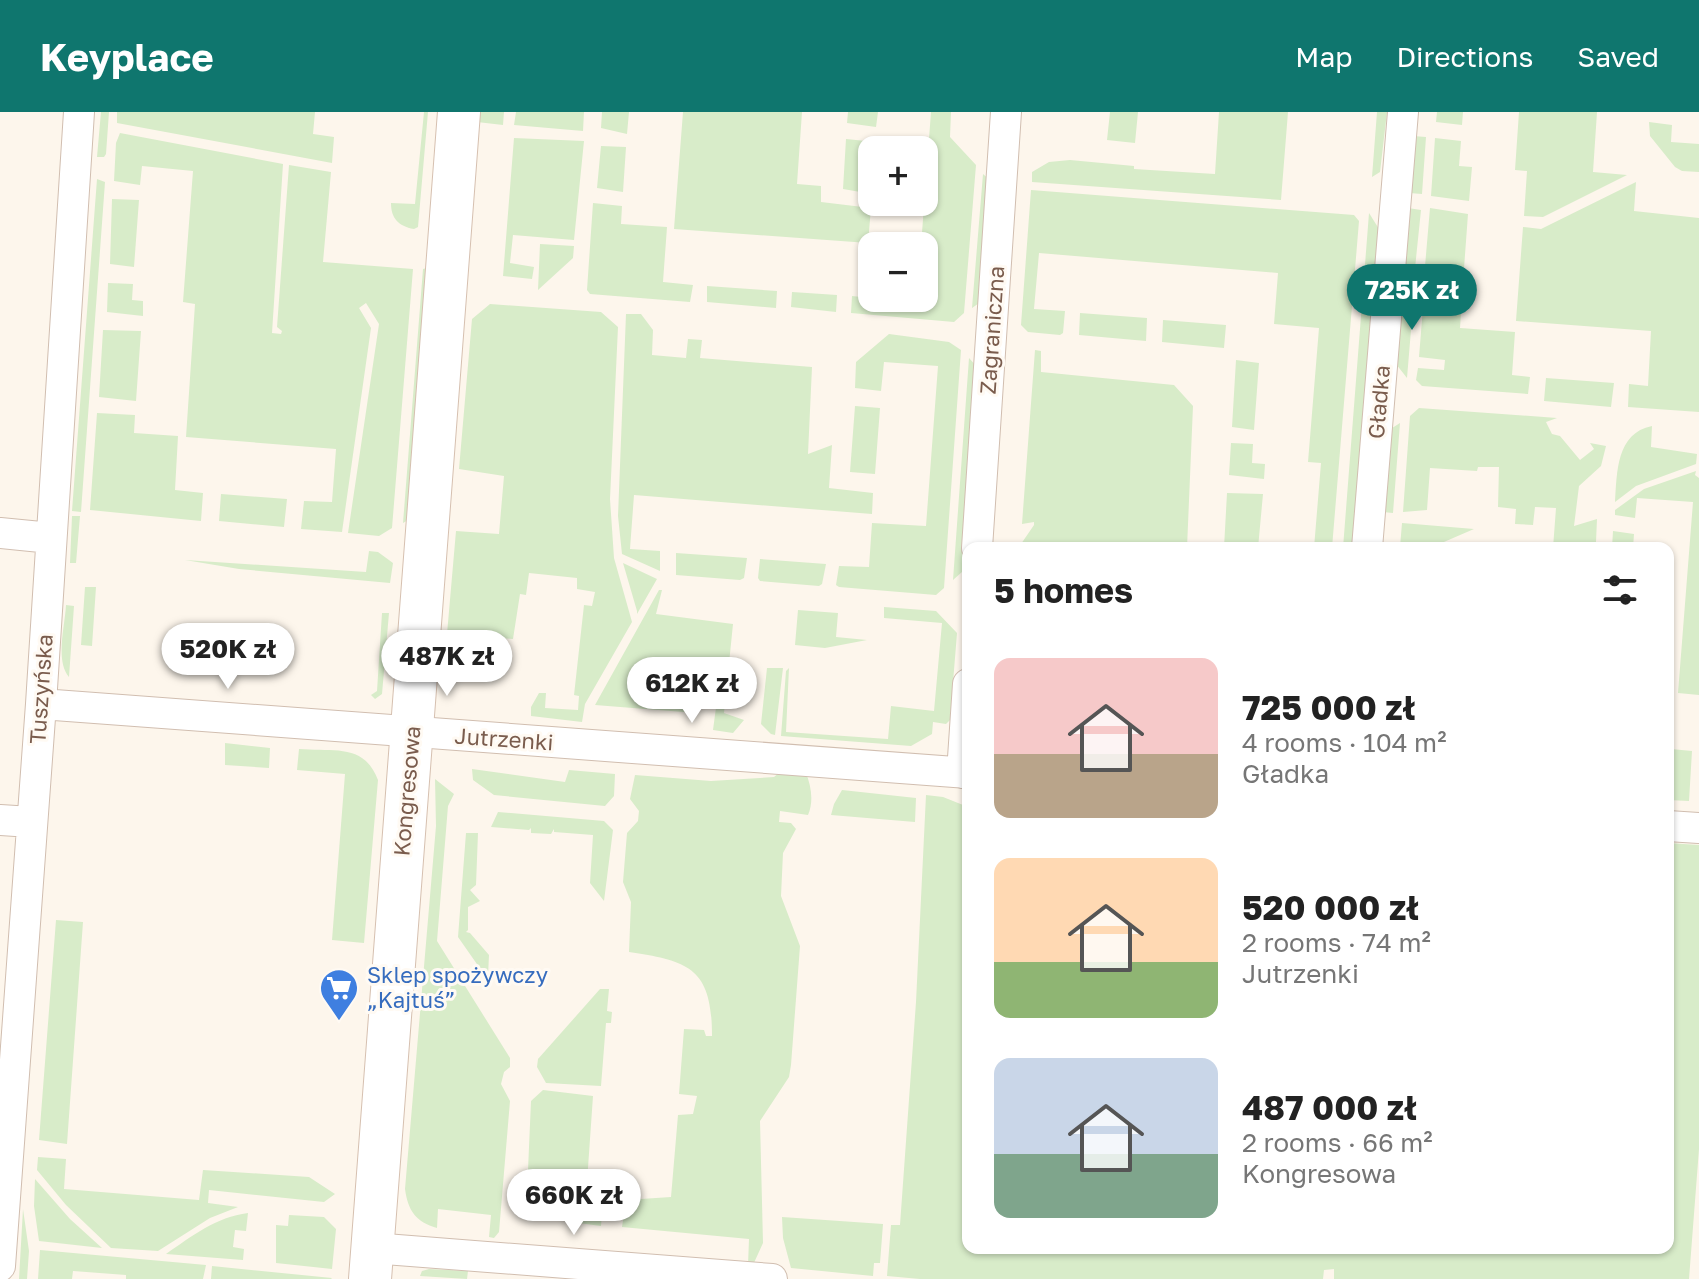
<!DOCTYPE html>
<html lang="en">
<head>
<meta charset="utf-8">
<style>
  :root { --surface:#fff; --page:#f2f2f2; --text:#222; --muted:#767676; --accent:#0f766e }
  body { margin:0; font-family:"Golos Text",sans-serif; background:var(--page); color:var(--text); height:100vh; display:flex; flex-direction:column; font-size:30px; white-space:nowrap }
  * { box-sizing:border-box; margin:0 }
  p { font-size:26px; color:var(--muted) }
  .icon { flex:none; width:44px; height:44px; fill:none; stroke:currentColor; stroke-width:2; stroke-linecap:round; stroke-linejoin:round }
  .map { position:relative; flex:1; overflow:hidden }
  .drawer { position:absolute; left:962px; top:430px; width:712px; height:712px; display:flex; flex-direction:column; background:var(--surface); border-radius:16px; box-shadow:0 2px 6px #0004 }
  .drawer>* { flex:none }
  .buttons { position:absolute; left:858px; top:24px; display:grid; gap:16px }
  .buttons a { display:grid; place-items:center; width:80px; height:80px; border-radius:16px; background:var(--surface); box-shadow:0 2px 6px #0004; font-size:40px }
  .price { position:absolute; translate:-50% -68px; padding:0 18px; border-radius:28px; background:#fff; color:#222; font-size:26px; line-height:52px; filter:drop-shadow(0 2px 4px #0008) }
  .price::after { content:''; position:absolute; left:50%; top:48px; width:24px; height:18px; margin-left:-12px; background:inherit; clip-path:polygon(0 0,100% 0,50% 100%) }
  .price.on { background:var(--accent); color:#fff }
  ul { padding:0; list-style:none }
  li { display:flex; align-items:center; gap:24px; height:200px; padding:0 32px }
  li span { display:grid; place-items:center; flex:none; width:224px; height:160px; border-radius:16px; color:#555 }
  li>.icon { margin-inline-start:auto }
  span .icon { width:96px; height:96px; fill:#fffc; stroke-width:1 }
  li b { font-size:34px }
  h2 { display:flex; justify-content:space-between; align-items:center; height:96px; padding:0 32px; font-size:34px }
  header { display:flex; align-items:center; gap:48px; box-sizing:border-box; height:112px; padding:0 40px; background:var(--accent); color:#fff }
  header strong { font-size:38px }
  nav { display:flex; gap:44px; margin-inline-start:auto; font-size:28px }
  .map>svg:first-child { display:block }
  .green { fill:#d8ecc9 }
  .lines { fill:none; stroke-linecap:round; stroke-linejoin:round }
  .street-casing { stroke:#d1beb0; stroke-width:32 }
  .secondary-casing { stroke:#d6c0b0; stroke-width:44 }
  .street { stroke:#fff; stroke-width:30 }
  .secondary { stroke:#fff; stroke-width:42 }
  .labels { text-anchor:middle; stroke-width:6; stroke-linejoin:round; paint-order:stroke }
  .street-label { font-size:22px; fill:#7a5c4d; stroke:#fffaf3 }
  .shop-label { font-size:22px; fill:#366cbe; stroke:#fffaf3; text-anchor:start }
</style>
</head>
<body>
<header>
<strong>Keyplace</strong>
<nav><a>Map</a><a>Directions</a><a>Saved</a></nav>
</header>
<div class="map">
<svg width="1699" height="1167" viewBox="0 0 1699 1167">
  <rect width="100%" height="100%" fill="#fdf6ec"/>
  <path class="green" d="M101 0H109L106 42 104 45H97Z
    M117 0H315L313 22 334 25 332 51 117 11Z
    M424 0H428L418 115 414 117C398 114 391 106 391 91L415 92Z
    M478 0H504L503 13 477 10Z
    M516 0H584L583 19 514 13Z
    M602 0H629L627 22 601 16Z
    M683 0H802L797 72 821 74V90L871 96 868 131 674 117Z
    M848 0H878L876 15 847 11Z
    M931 0H951L950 25 976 53 964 201 954 210 851 201 852 184 871 186 872 181V186H924V134H921Z
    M1110 0H1138L1135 31 1107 28Z
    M1219 0H1288L1281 88 1032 70V60L1049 50 1070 48 1134 54V57L1215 62Z
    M1377 0H1387L1380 60 1372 65Z
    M1437 0H1463L1462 13 1436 10Z
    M1519 0H1597L1593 60 1627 63 1543 105 1524 104 1527 59 1515 58Z
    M1649 10 1672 13 1671 30 1699 32V60L1682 59 1675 55 1650 24Z
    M120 21 283 52 272 221 281 222 282 219 277 215 289 53 331 60 323 150 413 157 392 416 379 424 348 421 379 212 366 191 359 196 371 216 342 420 301 417 304 389 332 390 336 337 186 325 195 192 183 190 193 59 142 54 140 73 114 69 116 31Z
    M1413 24 1426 25 1422 82 1409 81Z
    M514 26 584 29 574 128 513 123 510 151 534 155 532 167 503 164Z
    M1435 26 1461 29 1459 54 1472 55 1469 89 1431 84Z
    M846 27 876 30 875 38H872V82L843 77Z
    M601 34 626 35 623 80 597 76Z
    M983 62 991 69 982 189 972 196Z
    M97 67 105 70 81 400 72 399Z
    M1636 70 1634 99 1699 106V300L1628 295 1629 272 1648 274 1651 219 1516 209 1523 115 1541 117Z
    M1031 78 1354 103 1359 109 1332 436H1314L1321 351 1308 350 1319 216 1274 212 1278 161 1039 141 1034 197 1065 199 1063 221 1060 223 1028 220 1021 213Z
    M112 87 139 88 134 155 110 152Z
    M593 91 622 94 621 112 667 115 663 170 693 173 690 190 590 182 587 178Z
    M1408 96 1421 98 1414 166 1401 164Z
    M1430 96 1468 102 1463 170 1424 166Z
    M1369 101 1379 117 1354 436H1343Z
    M540 132 574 134 573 146 538 178Z
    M427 156 410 407 403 411 423 157Z
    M108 171 133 172 132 188 143 189V204L107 200Z
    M707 174 777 179 776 196 707 190Z
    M792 180 837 183 836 200 791 195Z
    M1402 180 1414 182 1407 266 1396 252Z
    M1424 183 1462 186 1460 216 1515 220 1512 263 1530 265 1528 282 1422 274 1416 268 1418 256 1444 258 1445 248 1419 245Z
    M490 192 601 200 618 215 610 387 614 446 632 510 585 592 582 610 531 604V595L539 581H546L545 596 578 598 579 584 574 583 584 493 592 494 595 480 577 477V466L529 461 526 483 520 482 513 527 447 522 456 419 499 422 504 364 459 357 472 207Z
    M1080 201 1147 206 1146 229 1079 223Z
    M626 202H641L653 218 652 243 686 246 688 227 702 228 700 246 812 255 808 342 832 333 829 376 873 381 872 402 634 383 630 437 660 439V459L622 442 618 404Z
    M1163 208 1226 213 1224 236 1162 230Z
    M103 218 141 219 136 289 99 285Z
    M889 222 949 230 961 238 944 476 936 483 839 475 836 473 839 454 869 455 872 411 926 414 938 254 884 250 881 279 855 276 856 250Z
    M1035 238 1041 239V260L1174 273 1193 294 1187 436H1006L1007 432H1021L1034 413V410L1022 412Z
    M969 246 978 256 962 460 953 468Z
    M1236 248 1259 251 1254 318 1232 315Z
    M1546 266 1614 271 1611 295 1544 289Z
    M855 294 880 296 875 362 850 360Z
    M1419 296 1557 306 1546 310 1552 322 1560 324 1580 348 1594 337 1590 331 1606 334 1601 354 1579 374 1574 414 1597 407 1596 430 1580 436H1553L1556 396 1535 395 1533 413 1515 412 1516 397 1498 395 1499 355H1478L1477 359 1430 356 1427 398 1403 400 1410 304Z
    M97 301 135 303 134 321 178 324 175 378 203 381 201 409 90 398Z
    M1400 311 1393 401 1383 400 1389 318Z
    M1652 314 1651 335 1697 342 1696 352 1636 374 1615 390C1617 361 1616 321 1652 314Z
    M1231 331 1253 332 1252 351 1265 352 1264 367 1229 363Z
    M1696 359 1695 363 1699 366V583L1678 581 1693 390 1637 386 1635 406 1615 403V398L1644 377Z
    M1227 381 1263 382 1258 436H1224Z
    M221 382 287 387 284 415 219 409Z
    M72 404H80L76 451H70Z
    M1402 411 1474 417 1430 436H1403L1400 435Z
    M1613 419 1634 422 1633 436H1612Z
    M369 439 378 440 393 451 390 471 239 457 185 448 366 460Z
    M676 441 747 446 744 466 740 468 676 463Z
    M760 447 826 452 822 472 819 474 760 469 758 466Z
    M623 451 657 467 637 502V499Z
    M85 475H96L92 534 81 533Z
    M659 478H662L656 502 733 512 724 601 744 608 733 621 713 618 717 588 708 586V580H717L718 563 688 560 687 577 698 579 696 601 595 593Z
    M66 493 74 494 69 565C55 549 65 514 66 493Z
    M884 495 936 499 957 521 950 608 946 612 933 610 932 622 911 634 781 624 786 559 789 556 786 620 888 627 891 594 934 599 942 511 884 506Z
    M798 498 838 501 836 525 867 528 825 536 795 533Z
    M382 501H389L382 582 375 587 371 583 377 579Z
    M767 556H783L775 623 771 622 761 612Z
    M1668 595H1673L1671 637 1692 639 1689 689 1668 688Z
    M225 631 270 636 269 656 225 653Z
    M299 637C334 640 364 631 378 668L364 831 332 828 345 662 297 658Z
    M472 657 565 670 569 658 615 662 614 684 605 694 494 683 473 668Z
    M780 660 806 661C811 674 814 689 808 703L780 699 779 710 791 711 796 717 783 741 781 784 800 834 791 953 789 965 760 1009 763 1131 753 1153H748L749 1127 622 1115 626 1088 671 1085 678 1003 693 1002 697 984 679 982 684 917 704 918 706 924H712C712 856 689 849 629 840L631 790 623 770 627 721 638 709 639 699 630 687 635 663 711 669 774 665Z
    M435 667 454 682 448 694 437 829 510 946V955L504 960 501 972 510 989 499 1120 494 1126 489 1125 491 1103 438 1097 437 1116C416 1110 408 1099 405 1077L436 714Z
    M842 678 916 686 915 710 831 703 834 692Z
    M926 683 943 685 968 695V1136H1668V731L1699 733V1037L1689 1167H1334V1157L1324 1158 1323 1167H920L887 1164 891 1113H900L916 890Z
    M498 700 604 709 613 718 604 789 590 771 593 723 554 720V717L551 722 531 721V716L529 718 491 715Z
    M466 721H478L476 773 470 778 480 789 468 795V818L466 820 470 821 489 843 488 864 486 865 458 825Z
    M56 808 83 810 67 1032 39 1028Z
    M600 877H609L607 899 612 900 611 911H606L601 974 546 971 537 955 538 947Z
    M543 978 593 984 587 1070 603 1089 601 1114 526 1104 531 989Z
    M38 1045 66 1047 64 1077 199 1088 203 1058 309 1065 335 1082 324 1090 209 1078 208 1091 238 1095 210 1106 158 1139 111 1136 66 1093 37 1058Z
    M35 1067 70 1107 102 1136 39 1129 34 1094Z
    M23 1097 29 1139 27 1167H19Z
    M248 1101 246 1119 235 1118 233 1135 244 1137 243 1148 166 1142C192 1124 216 1105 248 1101Z
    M289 1103 324 1105 336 1117 332 1157 276 1151V1113L288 1114Z
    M782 1105 883 1112 880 1151H874L873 1164 791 1156 783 1126Z
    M40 1138 206 1153 203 1167H126V1163L73 1159 72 1167H38Z
    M212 1154 332 1166 331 1167H211Z
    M429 1157 468 1159 467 1167 420 1164 422 1159Z"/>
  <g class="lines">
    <defs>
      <path id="street" d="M0 421 51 426
        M977 436 1006 0
        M1367 436 1403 0
        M41 592 968 661
        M962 661 968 572
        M0 708 31 710
        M1668 714 1699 716
        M372 1136 772 1167
        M0 1154 41 592 79 0"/>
      <path id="secondary" d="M370 1167 459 0"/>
    </defs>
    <use href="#street" class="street-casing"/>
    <use href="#secondary" class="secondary-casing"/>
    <use href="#street" class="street"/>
    <use href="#secondary" class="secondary"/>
  </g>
  <defs>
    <symbol id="supermarket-pin" viewBox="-11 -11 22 30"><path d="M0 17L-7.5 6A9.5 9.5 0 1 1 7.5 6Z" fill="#3f7fe0" stroke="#fffaf3"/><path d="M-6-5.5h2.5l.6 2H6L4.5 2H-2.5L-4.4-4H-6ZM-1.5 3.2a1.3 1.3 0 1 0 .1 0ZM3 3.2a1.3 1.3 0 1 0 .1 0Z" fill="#fff"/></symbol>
  </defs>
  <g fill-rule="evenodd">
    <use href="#supermarket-pin" x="317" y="854" width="44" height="60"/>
  </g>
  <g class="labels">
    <g class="street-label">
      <text transform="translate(992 218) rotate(-86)" y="8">Zagraniczna</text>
      <text transform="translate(1379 290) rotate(-85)" y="8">Gładka</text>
      <text transform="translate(41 577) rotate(-86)" y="8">Tuszyńska</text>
      <text transform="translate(504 627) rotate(4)" y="8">Jutrzenki</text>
      <text transform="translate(407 679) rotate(-85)" y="8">Kongresowa</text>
    </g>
    <g class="shop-label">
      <text x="367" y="871">Sklep spożywczy<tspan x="367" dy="25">„Kajtuś”</tspan></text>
    </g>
  </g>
</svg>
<div class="buttons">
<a>+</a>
<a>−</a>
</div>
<b class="price on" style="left:1412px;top:220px">725K zł</b>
<b class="price" style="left:228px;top:579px">520K zł</b>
<b class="price" style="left:447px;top:586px">487K zł</b>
<b class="price" style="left:692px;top:613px">612K zł</b>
<b class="price" style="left:574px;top:1125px">660K zł</b>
<section class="drawer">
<h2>5 homes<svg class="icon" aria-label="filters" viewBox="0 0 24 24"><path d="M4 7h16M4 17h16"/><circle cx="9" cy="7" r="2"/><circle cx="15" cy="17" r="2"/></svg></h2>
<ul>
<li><span style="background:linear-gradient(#f6c9c9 60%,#b9a48a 0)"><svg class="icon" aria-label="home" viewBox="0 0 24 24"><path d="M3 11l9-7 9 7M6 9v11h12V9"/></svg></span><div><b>725 000 zł</b><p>4 rooms · 104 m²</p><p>Gładka</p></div></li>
<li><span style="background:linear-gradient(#ffd9b3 65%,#8fb573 0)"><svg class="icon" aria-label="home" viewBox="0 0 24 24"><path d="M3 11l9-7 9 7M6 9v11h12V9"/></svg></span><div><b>520 000 zł</b><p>2 rooms · 74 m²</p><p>Jutrzenki</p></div></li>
<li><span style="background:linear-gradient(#c9d6e8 60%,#7fa58c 0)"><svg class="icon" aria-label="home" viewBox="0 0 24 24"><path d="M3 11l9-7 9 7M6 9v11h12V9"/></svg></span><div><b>487 000 zł</b><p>2 rooms · 66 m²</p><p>Kongresowa</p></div></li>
</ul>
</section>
</div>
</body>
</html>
